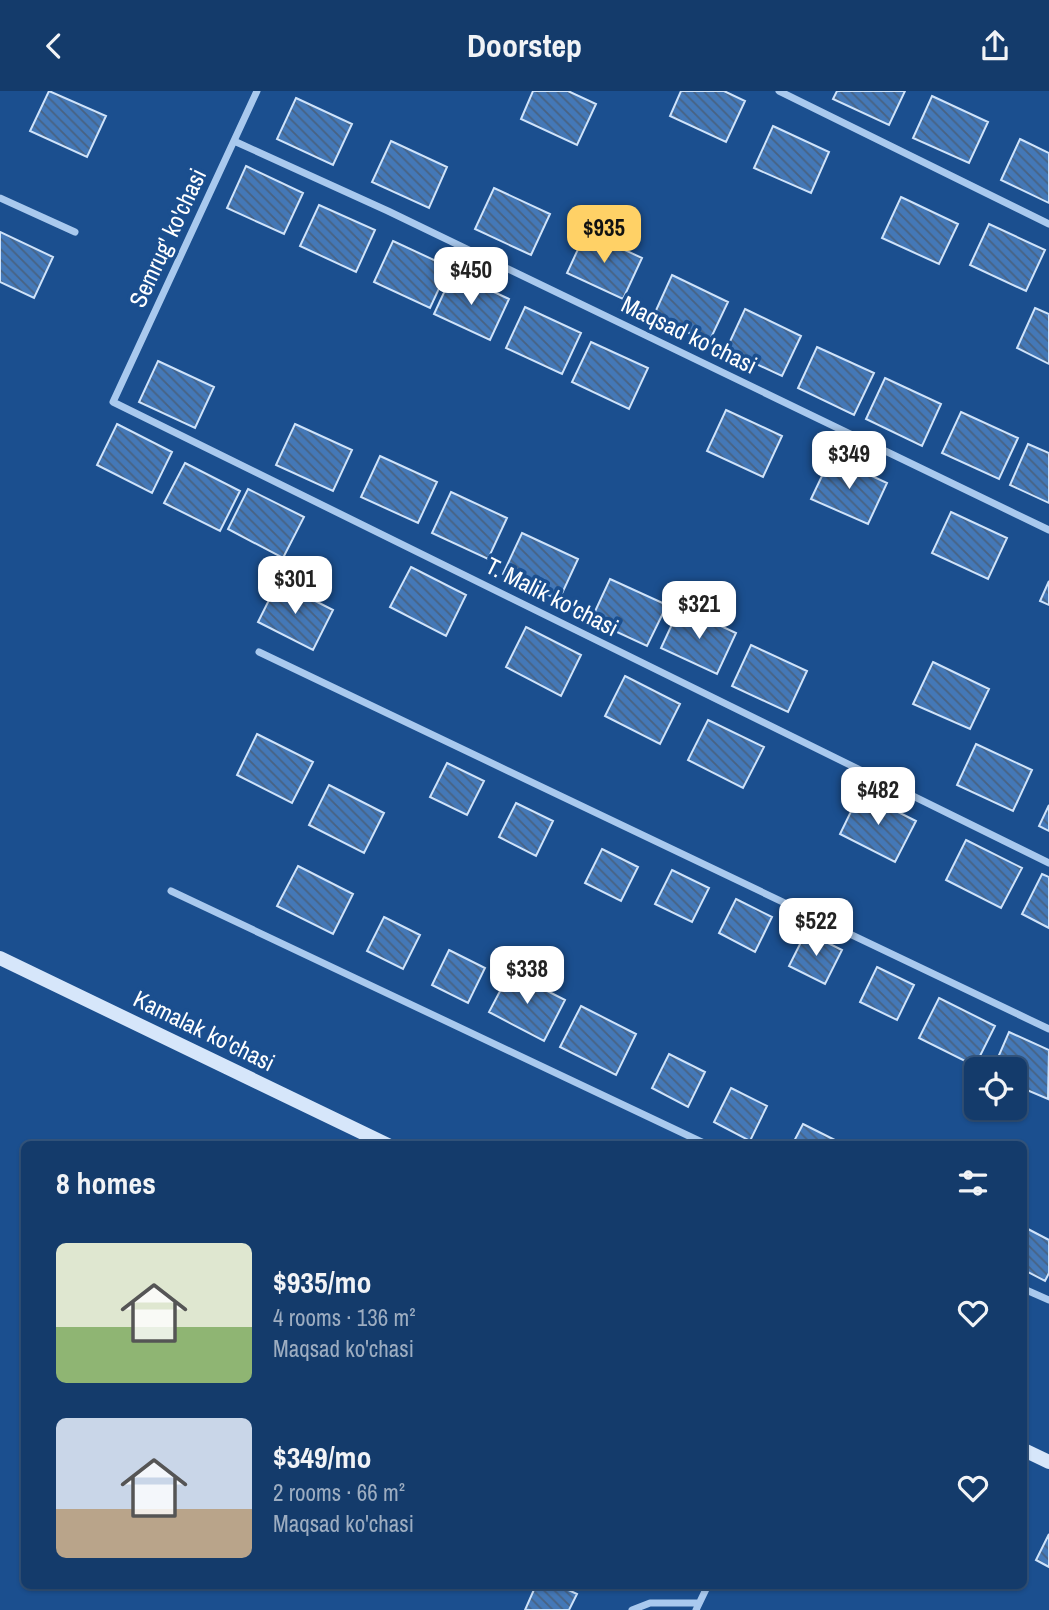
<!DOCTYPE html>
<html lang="en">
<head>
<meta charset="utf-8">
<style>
  :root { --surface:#143b6b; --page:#1d4271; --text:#f1f3f6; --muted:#9dadc1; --line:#33557e; --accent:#ffd166 }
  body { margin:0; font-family:"Archivo Narrow",sans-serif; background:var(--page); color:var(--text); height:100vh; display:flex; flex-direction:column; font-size:26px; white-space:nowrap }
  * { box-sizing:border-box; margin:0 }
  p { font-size:23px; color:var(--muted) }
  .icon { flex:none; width:38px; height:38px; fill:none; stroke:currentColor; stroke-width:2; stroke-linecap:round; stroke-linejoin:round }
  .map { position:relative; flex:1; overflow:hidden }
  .details { position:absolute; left:21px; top:1050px; width:1006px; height:448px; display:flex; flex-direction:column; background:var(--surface); border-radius:10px; box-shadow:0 2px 5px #0004,0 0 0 2px var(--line) }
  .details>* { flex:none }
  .buttons { position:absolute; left:964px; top:966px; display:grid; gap:14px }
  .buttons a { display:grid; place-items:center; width:63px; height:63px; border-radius:10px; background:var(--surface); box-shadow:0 2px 5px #0004,0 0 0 2px var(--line); font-size:35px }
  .price { position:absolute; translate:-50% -60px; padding:0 16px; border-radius:14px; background:#fff; color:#222; font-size:23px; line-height:46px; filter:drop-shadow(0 2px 4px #0008) }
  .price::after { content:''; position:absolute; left:50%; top:42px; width:21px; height:16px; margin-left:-10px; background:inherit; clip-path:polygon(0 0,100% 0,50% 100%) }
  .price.current { background:var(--accent); color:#111 }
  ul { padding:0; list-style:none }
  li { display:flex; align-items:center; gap:21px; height:175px; padding:0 35px }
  li span { display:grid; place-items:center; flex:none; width:196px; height:140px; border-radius:10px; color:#555 }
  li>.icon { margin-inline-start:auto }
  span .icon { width:84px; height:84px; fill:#fffc; stroke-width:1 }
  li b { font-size:30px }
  h2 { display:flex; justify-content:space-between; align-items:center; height:84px; padding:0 35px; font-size:30px }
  header { display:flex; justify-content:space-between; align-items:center; height:91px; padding:0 35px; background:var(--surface); font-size:32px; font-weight:800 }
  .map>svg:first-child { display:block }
  .building { fill:url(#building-back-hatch); stroke:#cfe3fa; stroke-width:2 }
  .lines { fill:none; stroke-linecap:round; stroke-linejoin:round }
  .minor { stroke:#a9c9ee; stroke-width:7 }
  .secondary { stroke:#d6e6fa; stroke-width:14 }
  .labels { text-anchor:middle; stroke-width:7; stroke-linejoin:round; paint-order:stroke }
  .street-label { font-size:24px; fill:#fff; stroke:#1b4f8f }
</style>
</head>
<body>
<header><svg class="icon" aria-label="back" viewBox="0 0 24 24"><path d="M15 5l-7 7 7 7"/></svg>Doorstep<svg class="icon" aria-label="share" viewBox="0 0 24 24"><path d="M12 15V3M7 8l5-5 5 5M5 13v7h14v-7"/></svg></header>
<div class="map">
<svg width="1049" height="1519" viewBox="0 0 1049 1519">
  <defs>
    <pattern id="building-back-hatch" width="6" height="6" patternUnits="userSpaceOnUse" patternTransform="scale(1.75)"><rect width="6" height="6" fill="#4478b7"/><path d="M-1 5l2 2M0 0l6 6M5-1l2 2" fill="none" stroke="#486282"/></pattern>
  </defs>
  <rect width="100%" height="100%" fill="#1b4f8f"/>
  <path class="building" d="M49 0 106 25 87 66 30 40Z
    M533 0H568L596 13 577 54 521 28Z
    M681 0H724L745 10 726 51 670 25Z
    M837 0H905L889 34 833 8Z
    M932 5 988 31 969 72 913 47Z
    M296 7 352 33 333 74 277 48Z
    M773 35 829 61 811 102 754 77Z
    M1020 48 1049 62V112L1001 89Z
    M391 50 447 76 429 117 372 91Z
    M246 75 303 102 284 143 227 117Z
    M494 97 550 123 531 164 475 138Z
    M901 106 958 133 939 173 882 147Z
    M319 114 375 139 356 181 300 155Z
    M989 133 1045 159 1026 200 970 174Z
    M0 141 53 166 34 207 0 191Z
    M586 141 642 167 623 208 567 182Z
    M393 150 449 176 430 217 374 191Z
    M453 182 509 208 490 249 434 223Z
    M672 184 728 211 709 251 653 226Z
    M525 216 581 242 562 283 506 257Z
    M1035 217 1049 223V273L1017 257Z
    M745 218 801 245 782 285 726 259Z
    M591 251 648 277 629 318 572 291Z
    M817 256 874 282 854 324 798 297Z
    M158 270 214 296 195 337 139 311Z
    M885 287 941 313 922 355 866 328Z
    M726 319 782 345 763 386 707 360Z
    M961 321 1018 347 999 388 942 362Z
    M117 333 172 361 152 402 97 374Z
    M295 333 352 359 333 400 276 374Z
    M1028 353 1049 362V412L1010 394Z
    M380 365 437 391 418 432 361 406Z
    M831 366 887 392 868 433 811 408Z
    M185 372 240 400 220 440 164 412Z
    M248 398 304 426 283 467 228 438Z
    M451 401 507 427 488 468 432 442Z
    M951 421 1007 447 988 488 932 462Z
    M522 442 578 468 559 509 503 483Z
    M411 476 466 504 446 545 390 516Z
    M610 488 667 514 647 555 591 529Z
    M1049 490V514L1040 510Z
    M278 491 333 519 313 559 258 531Z
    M680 516 736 542 717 583 661 557Z
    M526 536 581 564 561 605 506 576Z
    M751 554 807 580 788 621 732 595Z
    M933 571 989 598 970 638 913 613Z
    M625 585 680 613 660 653 605 625Z
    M708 629 764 656 743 697 688 669Z
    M257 643 313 671 292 712 237 684Z
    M976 653 1032 679 1013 720 957 694Z
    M447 672 484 690 467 724 430 706Z
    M329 694 384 722 364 762 309 734Z
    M860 702 916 730 895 771 840 743Z
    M516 712 553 730 536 765 499 746Z
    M1049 714V740L1039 735Z
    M966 749 1022 777 1001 817 946 789Z
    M602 758 638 776 621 810 585 792Z
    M298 775 353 803 333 843 277 815Z
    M672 779 709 797 692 831 655 813Z
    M1042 783 1049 786V837L1022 823Z
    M736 808 772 826 755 861 719 842Z
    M384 826 420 844 403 878 367 860Z
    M806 841 842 859 825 893 789 875Z
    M449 859 485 877 468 912 432 894Z
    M877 876 914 894 897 929 860 911Z
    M510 881 565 909 544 950 489 921Z
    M939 907 995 935 975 975 919 947Z
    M581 915 636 943 616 984 560 956Z
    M1009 941 1049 959 1048 1008 1015 994V978H993Z
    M669 963 705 981 688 1016 652 997Z
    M731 997 767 1015 750 1050 714 1031Z
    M803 1033 839 1051 838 1054H792Z
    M1026 1137 1049 1149V1182L1045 1190 1024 1179Z
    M1049 1443V1476L1036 1469Z
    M536 1494H558L577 1503 569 1519H525Z"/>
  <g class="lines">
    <path class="minor" d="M257 0 113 311 1049 772
      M779 0 1049 133
      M234 50 388 120 1049 439
      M0 107 75 141
      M259 561 1049 938
      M171 800 708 1054
      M1024 1198 1049 1209
      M632 1519 650 1512H699
      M696 1519 708 1494"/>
    <path class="secondary" d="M0 867 388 1054
      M1024 1359 1049 1371"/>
  </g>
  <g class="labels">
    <g class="street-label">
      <text transform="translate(168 147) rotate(-65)" y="8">Semrug' ko'chasi</text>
      <text transform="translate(689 244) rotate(26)" y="8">Maqsad ko'chasi</text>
      <text transform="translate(552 506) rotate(27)" y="8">T. Malik ko'chasi</text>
      <text transform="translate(204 940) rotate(26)" y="8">Kamalak ko'chasi</text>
    </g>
  </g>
</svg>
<div class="buttons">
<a><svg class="icon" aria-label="locate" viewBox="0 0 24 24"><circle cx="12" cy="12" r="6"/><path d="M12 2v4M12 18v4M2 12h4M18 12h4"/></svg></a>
</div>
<b class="price current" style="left:604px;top:174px">$935</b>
<b class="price" style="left:471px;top:216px">$450</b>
<b class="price" style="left:849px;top:400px">$349</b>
<b class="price" style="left:295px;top:525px">$301</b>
<b class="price" style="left:699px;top:550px">$321</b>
<b class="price" style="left:878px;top:736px">$482</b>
<b class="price" style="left:816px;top:867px">$522</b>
<b class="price" style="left:527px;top:915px">$338</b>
<section class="details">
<h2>8 homes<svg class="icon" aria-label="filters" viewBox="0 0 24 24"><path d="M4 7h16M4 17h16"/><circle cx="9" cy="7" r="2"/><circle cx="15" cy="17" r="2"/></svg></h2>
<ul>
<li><span style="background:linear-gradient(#dfe7d0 60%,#8fb573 0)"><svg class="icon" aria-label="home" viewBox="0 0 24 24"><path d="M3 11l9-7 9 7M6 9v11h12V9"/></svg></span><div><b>$935/mo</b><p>4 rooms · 136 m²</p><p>Maqsad ko'chasi</p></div><svg class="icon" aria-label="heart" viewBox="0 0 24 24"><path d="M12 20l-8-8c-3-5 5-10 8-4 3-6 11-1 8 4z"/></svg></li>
<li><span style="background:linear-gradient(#c9d6e8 65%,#b9a48a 0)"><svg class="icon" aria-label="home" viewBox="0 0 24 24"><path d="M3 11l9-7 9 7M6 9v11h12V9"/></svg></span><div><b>$349/mo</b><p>2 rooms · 66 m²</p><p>Maqsad ko'chasi</p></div><svg class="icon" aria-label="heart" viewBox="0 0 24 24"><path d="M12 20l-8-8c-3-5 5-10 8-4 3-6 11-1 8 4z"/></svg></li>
</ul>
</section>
</div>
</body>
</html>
